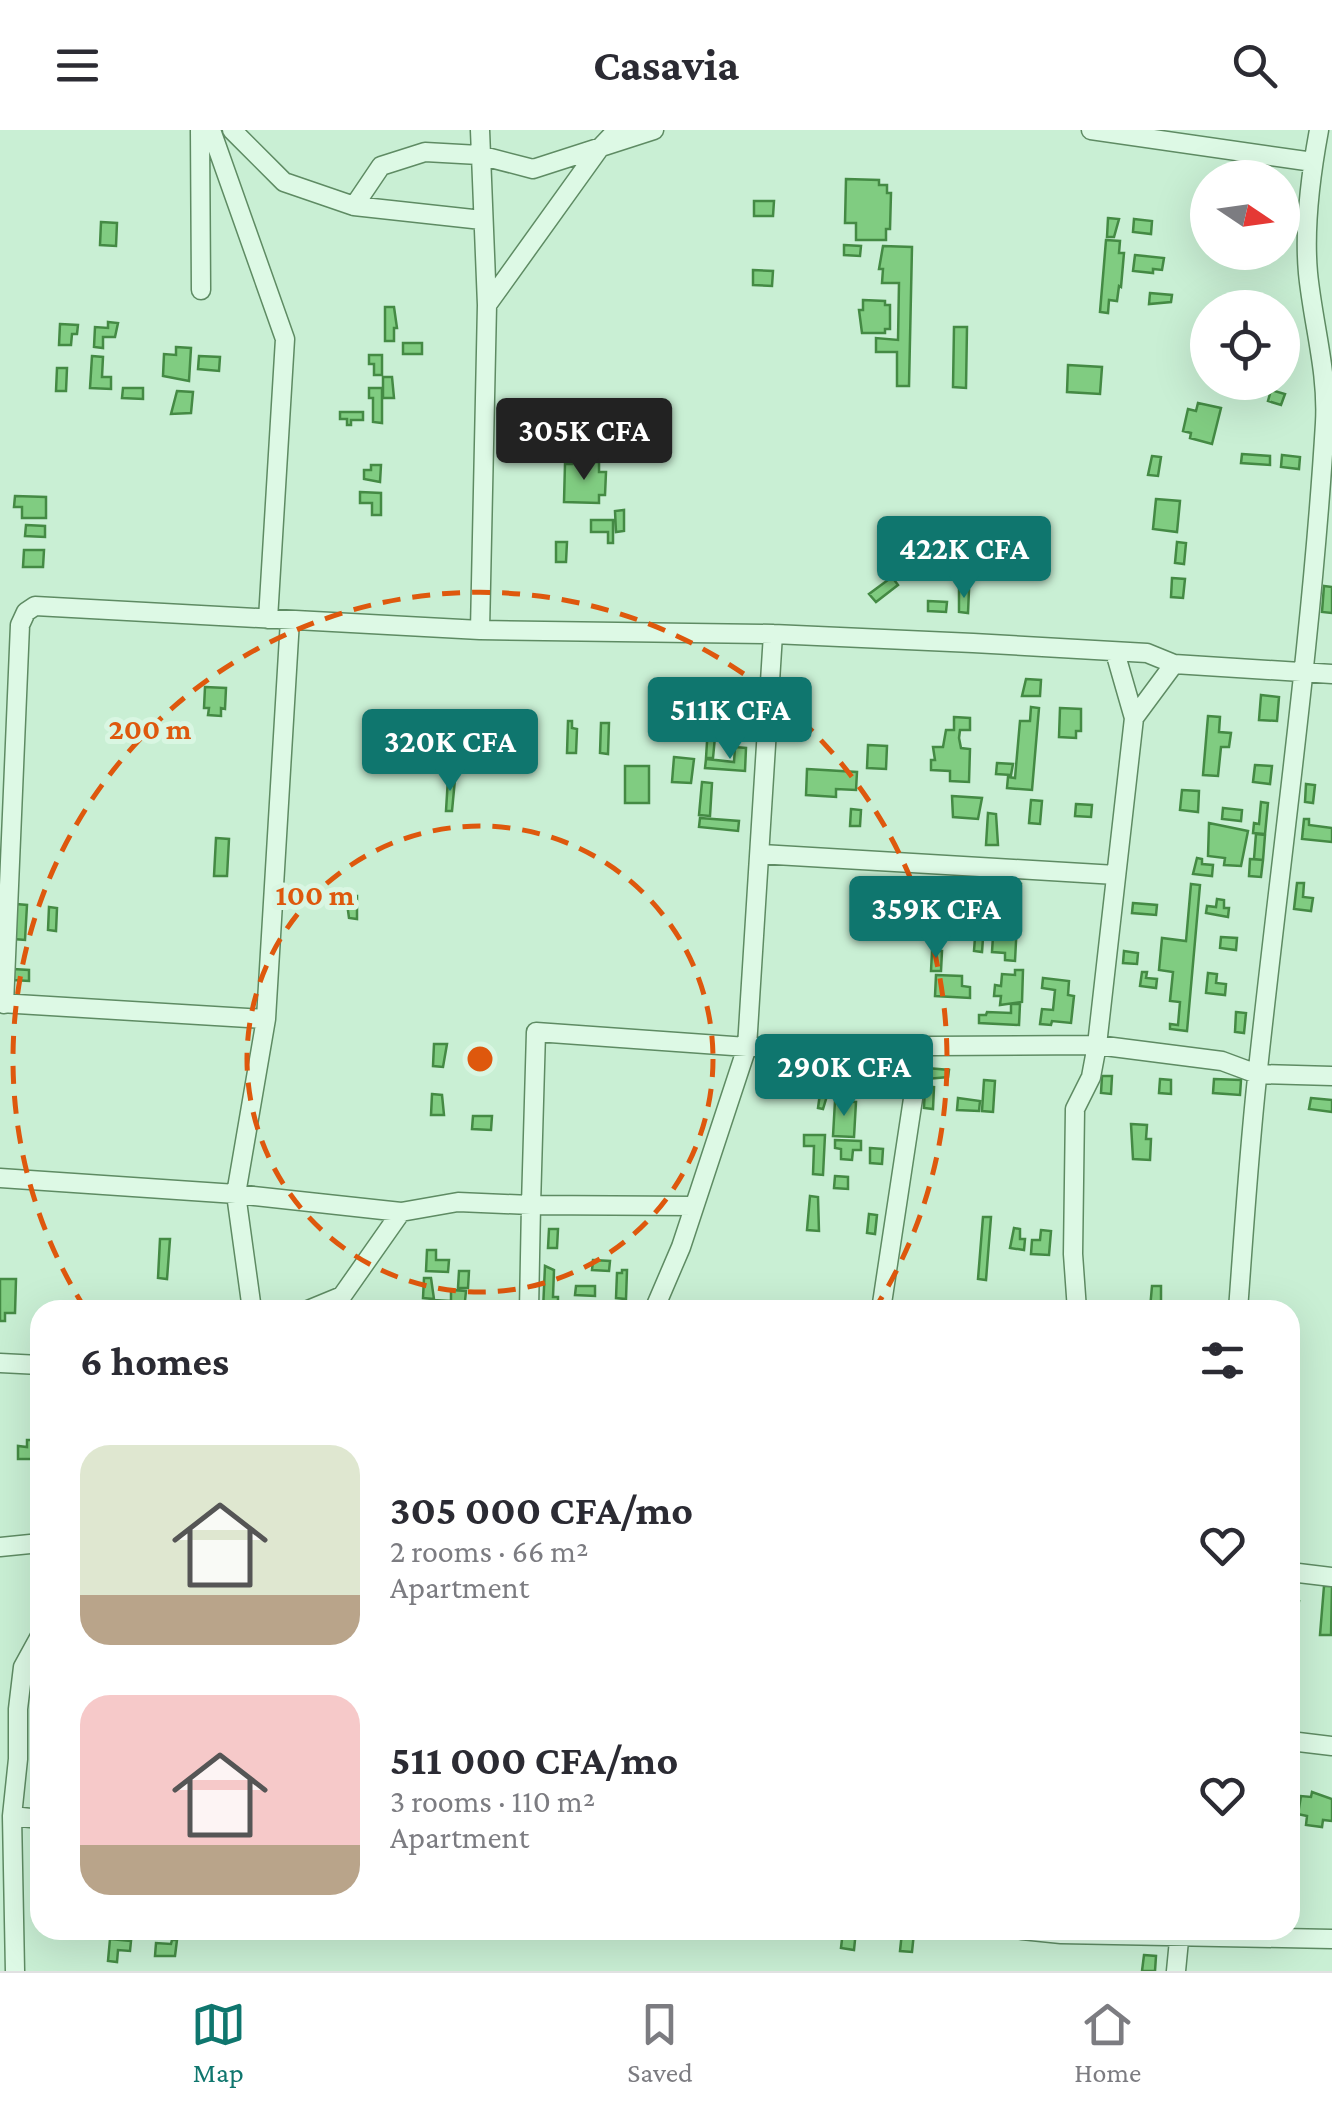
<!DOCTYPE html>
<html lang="en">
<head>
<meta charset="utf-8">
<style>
  :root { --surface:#fff; --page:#f7f7f7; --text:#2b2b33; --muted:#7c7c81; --line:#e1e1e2; --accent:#0f766e }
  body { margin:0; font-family:"Crimson Pro",serif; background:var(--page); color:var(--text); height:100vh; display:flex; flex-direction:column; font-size:38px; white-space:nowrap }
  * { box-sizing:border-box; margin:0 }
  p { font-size:32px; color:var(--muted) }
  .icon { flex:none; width:55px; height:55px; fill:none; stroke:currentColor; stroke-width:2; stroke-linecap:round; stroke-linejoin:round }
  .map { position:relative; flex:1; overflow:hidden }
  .panel { position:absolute; left:30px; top:1170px; width:1270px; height:640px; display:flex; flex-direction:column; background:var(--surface); border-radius:30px; box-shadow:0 10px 40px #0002 }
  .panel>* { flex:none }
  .needle { width:65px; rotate:103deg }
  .tools { position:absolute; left:1190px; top:30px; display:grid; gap:20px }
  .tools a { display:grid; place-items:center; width:110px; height:110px; border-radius:50%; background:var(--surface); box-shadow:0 10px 40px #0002; font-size:50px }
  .price { position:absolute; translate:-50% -85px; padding:0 22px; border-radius:10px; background:var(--accent); color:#fff; font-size:32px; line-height:65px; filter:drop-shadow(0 2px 5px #0008) }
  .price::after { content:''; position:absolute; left:50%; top:60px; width:30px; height:22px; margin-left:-15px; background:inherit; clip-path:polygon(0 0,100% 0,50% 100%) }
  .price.active { background:#222; color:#fff }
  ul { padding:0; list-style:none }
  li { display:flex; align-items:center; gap:30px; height:250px; padding:0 50px }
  li span { display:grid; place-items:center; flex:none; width:280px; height:200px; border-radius:30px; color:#555 }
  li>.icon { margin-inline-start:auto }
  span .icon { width:120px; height:120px; fill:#fffc; stroke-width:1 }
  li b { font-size:42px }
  h2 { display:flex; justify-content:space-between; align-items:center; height:120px; padding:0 50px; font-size:42px }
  header { display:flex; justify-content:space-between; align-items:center; height:130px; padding:0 50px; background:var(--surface); font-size:45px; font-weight:700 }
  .tabs { display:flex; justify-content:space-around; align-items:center; height:140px; border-top:2px solid var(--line); background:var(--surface); font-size:28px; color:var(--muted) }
  .tabs a { display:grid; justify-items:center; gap:5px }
  .tabs .active { color:var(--accent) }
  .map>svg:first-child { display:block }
  .building { fill:#80cc81; stroke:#448a44; stroke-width:2.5 }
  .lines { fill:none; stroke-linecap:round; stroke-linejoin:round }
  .minor-casing { stroke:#5e8b63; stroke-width:21 }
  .minor { stroke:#ddf9e5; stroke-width:18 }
  .ring { fill:none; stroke:#de580d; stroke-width:5; stroke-dasharray:18 12 }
  .centre { fill:#de580d; stroke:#d9f6e2; stroke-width:5 }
  .ring-label { font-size:30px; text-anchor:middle; font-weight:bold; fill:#de580d; stroke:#d9f6e2; stroke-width:10; stroke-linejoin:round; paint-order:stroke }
</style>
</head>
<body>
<header><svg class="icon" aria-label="menu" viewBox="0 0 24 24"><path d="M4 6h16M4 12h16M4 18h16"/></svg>Casavia<svg class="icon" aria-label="search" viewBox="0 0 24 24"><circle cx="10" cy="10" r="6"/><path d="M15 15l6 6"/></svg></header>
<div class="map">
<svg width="1332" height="1841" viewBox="0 0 1332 1841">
  <rect width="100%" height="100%" fill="#c9efd4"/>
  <path class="building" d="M846 49 879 50V55H887V63H891L890 99H886V110H856V93H845Z
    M754 71H774L773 86H754Z
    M1108 88 1119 89 1114 107H1107Z
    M1134 89 1152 91 1151 104 1133 102Z
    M101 92 117 93 116 116 100 115Z
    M1106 110 1120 111 1119 123H1124L1121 157 1119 156 1117 171 1109 170 1108 183 1100 182Z
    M844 115 861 116 860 126 844 125Z
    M883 116 912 117 909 256H897V222H876V208L898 210 899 153H882L883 139H879Z
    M1135 125 1164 128 1162 140 1153 139V143L1133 141Z
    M753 140 773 141 772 156 753 155Z
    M1150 163 1172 165 1171 172 1149 174Z
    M863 170 885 171V175H890V199H885V203H862L859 180H863Z
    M385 177H394L397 198H394V211H385Z
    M108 192 118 193 115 207H103V218L94 217 95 197 108 198Z
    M60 194 78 195 77 204H72L71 215H59Z
    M954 197H967L966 258 953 257Z
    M403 213H422V224H403Z
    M176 217 191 218 189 251 163 246 164 224 176 225Z
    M369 225H382V245H374V234H369Z
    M92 226 103 227 102 247H111V259L90 258Z
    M199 226 220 227 219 241 198 239Z
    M1068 235 1102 237 1100 264 1067 262Z
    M57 238H67L66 261H56Z
    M383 247H392L394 268H383Z
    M123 258H143V269L122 268Z
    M369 258H382V293L373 292V268H369Z
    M1271 260 1285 264 1281 275 1268 271Z
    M177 261 193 262 191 283 171 284Z
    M1198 273 1221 278 1212 314 1190 308 1191 303 1183 301 1188 279 1196 281Z
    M340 282H363V290H351V295H347V289H340Z
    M1242 324 1270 326V335L1241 333Z
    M1282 325 1300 327 1299 339 1281 337Z
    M1152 326 1161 327 1158 346 1148 345Z
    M572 332H599V342H606L605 365H599V373L564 372 565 334H572Z
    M371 335H381L380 352 364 349V340H371Z
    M360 362 381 363V385H372V373H360Z
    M15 366 46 367V388H22V377H14Z
    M1156 369 1180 371 1177 402 1153 399Z
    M624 380V401L616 402 615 381Z
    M591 390H613V413H608V402H591Z
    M26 395 45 396V407L25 406Z
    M556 412H567L566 432H556Z
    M1177 412 1186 413 1184 434 1175 433Z
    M971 413 988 415 987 428 970 427Z
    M24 420H44L43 437H23Z
    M960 435H969L968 458 960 457Z
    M892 447 898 455 876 472 869 464Z
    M1172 448 1185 449 1183 468 1171 467Z
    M1324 456 1332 457V483L1322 482Z
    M959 459 969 460 968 483 959 482Z
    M928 471 947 472 946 482 928 481Z
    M1026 549 1041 550 1040 566H1022Z
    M205 557 226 558 225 579 221 578V586L208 585 209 578H204Z
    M1261 565 1279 567 1277 591 1259 590Z
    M1031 577 1039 578 1032 660 1007 658 1008 647 1015 648 1020 591H1030Z
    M1060 578 1081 579V601H1076V608L1059 607Z
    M1208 586 1220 587 1219 602 1231 603 1229 617H1221L1218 646 1203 645Z
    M954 587 970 588V600H960L959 608 961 618 970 619 969 652 950 651V641L931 640V630H935L933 617H943L946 600H954Z
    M568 591H572V598L577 599 576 623H567Z
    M601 593H609L608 624 600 623Z
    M708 596H716L713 628H706Z
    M868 615 887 616 886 639 867 638Z
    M735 617 746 618 745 641 705 638 706 629 734 632Z
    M674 627 694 629 691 653 672 652Z
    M997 633 1013 634 1011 645 996 644Z
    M1255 635 1272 636 1270 654 1253 652Z
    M625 636H649V673H625Z
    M807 639 857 642 856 660 836 659V667L806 665Z
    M448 648 455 649 452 681H446Z
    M702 652 712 653 710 686 699 685Z
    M1306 654 1315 655 1313 673 1305 672Z
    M1182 660 1199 661 1198 682 1180 680Z
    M952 666 982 668 978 689 953 687Z
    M1031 670 1042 671 1040 694 1029 693Z
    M1261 672 1268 673 1265 704 1253 703 1254 693 1259 694Z
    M1076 674 1092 675 1091 687 1075 686Z
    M1223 678 1242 680 1241 691 1222 689Z
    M851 679 861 680 860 696H850Z
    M988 683 996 684 998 715H986Z
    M700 688 739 691 738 701 699 697Z
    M1304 689H1309V695L1332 698V712L1302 709Z
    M1209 693 1248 701 1241 736 1224 735 1225 728 1208 726Z
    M1256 704 1265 705 1263 730 1254 729Z
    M216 708 229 709 227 746H214Z
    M1197 728 1202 729V734L1213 735 1212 746 1193 744Z
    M1250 729 1263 730 1261 747 1249 746Z
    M1008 753 1021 754 1019 782 1009 781Z
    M1297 753H1304L1303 767 1313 768 1311 781 1294 779Z
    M1191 754 1200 755 1187 901 1170 899V894L1178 895 1180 872 1170 871 1173 842 1159 840 1162 808 1186 811Z
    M346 766H357V789L349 788Z
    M1217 769 1224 770V778H1229L1228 787 1206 783 1207 776 1216 777Z
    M1133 773 1157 775 1156 785 1132 783Z
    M16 774 27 775 25 810 14 809Z
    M49 777 57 778 56 801 48 800Z
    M977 780H985L982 822 974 821Z
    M986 791 1004 792V804L986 803Z
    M1007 792H1017L1015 831 1005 830V823L992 822 993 806 1006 807Z
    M1221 807 1237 808 1236 820 1220 818Z
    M932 821H942L941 841H931Z
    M1124 821 1138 823 1137 834 1123 833Z
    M13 839 29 840V851L13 850Z
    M1015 840H1023L1022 872 1000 875 1001 866H994L995 855 1001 856 1002 844 1015 845Z
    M1142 842H1147L1146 848 1157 849 1156 858 1140 856Z
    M1208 843 1217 844 1216 853 1226 854 1225 865 1206 863Z
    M936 845 962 846V856L970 857V868L935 866Z
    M1043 848 1069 851 1068 865 1074 866 1071 893 1052 891 1051 895 1040 894 1042 879 1053 880 1055 860 1042 858Z
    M1011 874H1020L1019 895 979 893V885H986L987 882 1011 883Z
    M1236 882 1246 883 1244 903 1235 902Z
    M434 914H447L443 937 433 936Z
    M824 934 836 936 823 979 818 978Z
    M872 935 891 936 890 955 871 953Z
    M927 938 949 940 948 947 927 949Z
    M1102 946H1112L1111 964 1101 963Z
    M1160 949 1171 950V964L1159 963Z
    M1214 949 1241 950 1240 965 1213 963Z
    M984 950 995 951 993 982 982 981Z
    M925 956 934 957 933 979 924 978Z
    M432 964 442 965 444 985H431Z
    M958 968 980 971 979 981 957 980Z
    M1311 968 1332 970V982L1309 979Z
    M835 971 856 972 854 1007 833 1006Z
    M473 986H492L491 1000 472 999Z
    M1131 994 1147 995 1146 1009H1151L1150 1030 1133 1029Z
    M804 1005H825L823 1045 813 1044 814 1016H804Z
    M835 1010 861 1011V1020H853L852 1030 841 1029V1019L835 1018Z
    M870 1018 883 1019 882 1034 870 1033Z
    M835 1046 848 1047V1059L834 1058Z
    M810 1066 818 1067 819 1101 807 1100Z
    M869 1084 877 1085 875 1104 867 1103Z
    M983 1087H991L986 1150 978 1149Z
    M1014 1098 1020 1099V1109H1025L1024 1120 1010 1118Z
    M549 1099H558L557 1118H548Z
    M1041 1100 1051 1101 1049 1125 1031 1124 1032 1110H1040Z
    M160 1109H170L167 1149 158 1148Z
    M427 1120H436V1130H449L448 1142 426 1141Z
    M593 1130 610 1131 609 1141 592 1140Z
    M545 1136 554 1140 553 1167H558V1173H553V1180H543Z
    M622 1140H627L626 1169 616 1168 617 1143H622Z
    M459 1141H469L468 1158H458Z
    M424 1148H431L434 1169 423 1168Z
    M0 1149H16L15 1183H5V1191H0Z
    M576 1156H595V1166L575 1165Z
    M1152 1156H1161V1180L1150 1179Z
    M451 1160 466 1161 465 1171 476 1172V1180H433L434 1170 451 1171Z
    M37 1300 40 1301V1329H18V1316L27 1317V1310H37Z
    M1324 1456H1332L1331 1505H1320Z
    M1290 1470 1299 1471 1295 1498 1290 1497Z
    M1312 1662 1332 1669V1691L1323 1690 1322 1697 1306 1695 1307 1686 1293 1683 1294 1677 1299 1678 1301 1666 1311 1667Z
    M843 1800H856L854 1820 841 1818Z
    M902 1802 914 1803 912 1822 900 1821Z
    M110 1809 131 1811 130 1821 118 1820 117 1832 108 1831Z
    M172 1810H177L175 1826H155L156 1813 171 1814Z
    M1144 1825 1156 1826 1155 1841H1142Z"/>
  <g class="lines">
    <defs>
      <path id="minor" d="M200 0 201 160
        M211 0 285 209 268 489
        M232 0 284 52 354 76 482 90
        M480 0 487 175 480 500
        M1091 0 1313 32
        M354 76 381 36 425 22 479 25 533 39 654 0
        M487 175 599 19 617 0
        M1134 588 1174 534
        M760 724 1116 745
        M0 873 266 889
        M4 874 20 495 26 482 35 476 480 500 773 504 973 513 1147 523 1174 534 1332 544
        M0 1048 236 1064 401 1082
        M252 1180 236 1064 266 889 290 490
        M308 1180 342 1166 401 1082 458 1072 531 1075 536 902 747 917 1097 915 1222 931 1257 944 1332 946
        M529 1180 531 1075 694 1076
        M654 1180 681 1117 747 917 773 504
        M881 1180 921 916
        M1077 1180 1073 1124 1075 979 1091 947 1097 915 1134 588 1115 522
        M1238 1180C1244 1100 1249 1019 1258 939 1281 724 1312 509 1325 293 1328 242 1313 194 1308 143 1304 99 1311 43 1319 0
        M0 1233 40 1235
        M0 1417 40 1413
        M1290 1442 1332 1447
        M1290 1611 1332 1616
        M12 1686 40 1689
        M1022 1800 1061 1804 1332 1809
        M15 1841 12 1686 18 1629V1579L23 1537 40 1506
        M1176 1841 1180 1800"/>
    </defs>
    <use href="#minor" class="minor-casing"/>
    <use href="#minor" class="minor"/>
  </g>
  <g class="ring">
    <circle cx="480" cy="929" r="233"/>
    <path d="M86 1180A467 467 0 1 1 874 1180"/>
  </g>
  <circle cx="480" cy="929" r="15" class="centre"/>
  <g class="ring-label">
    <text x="150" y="609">200 m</text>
    <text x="315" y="775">100 m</text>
  </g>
</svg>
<div class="tools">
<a><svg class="needle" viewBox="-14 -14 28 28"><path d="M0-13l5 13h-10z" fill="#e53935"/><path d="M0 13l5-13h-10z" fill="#7c7c81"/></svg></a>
<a><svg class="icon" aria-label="locate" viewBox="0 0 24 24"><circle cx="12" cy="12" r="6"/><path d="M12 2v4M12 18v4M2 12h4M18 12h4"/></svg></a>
</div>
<b class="price active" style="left:584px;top:353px">305K CFA</b>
<b class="price" style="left:964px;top:471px">422K CFA</b>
<b class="price" style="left:730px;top:632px">511K CFA</b>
<b class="price" style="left:450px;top:664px">320K CFA</b>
<b class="price" style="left:936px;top:831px">359K CFA</b>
<b class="price" style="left:844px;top:989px">290K CFA</b>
<section class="panel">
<h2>6 homes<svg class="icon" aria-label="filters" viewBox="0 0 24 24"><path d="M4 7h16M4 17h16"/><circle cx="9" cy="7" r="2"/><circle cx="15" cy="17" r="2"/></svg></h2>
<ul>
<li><span style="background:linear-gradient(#dfe7d0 75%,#b9a48a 0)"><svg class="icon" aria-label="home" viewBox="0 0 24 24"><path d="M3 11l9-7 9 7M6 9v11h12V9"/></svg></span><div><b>305 000 CFA/mo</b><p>2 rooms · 66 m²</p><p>Apartment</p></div><svg class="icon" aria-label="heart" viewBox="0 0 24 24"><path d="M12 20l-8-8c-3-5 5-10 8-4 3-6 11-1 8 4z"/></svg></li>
<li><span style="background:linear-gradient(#f6c9c9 75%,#b9a48a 0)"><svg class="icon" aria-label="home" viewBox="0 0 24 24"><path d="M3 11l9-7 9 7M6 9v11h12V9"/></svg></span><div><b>511 000 CFA/mo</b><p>3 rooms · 110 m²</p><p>Apartment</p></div><svg class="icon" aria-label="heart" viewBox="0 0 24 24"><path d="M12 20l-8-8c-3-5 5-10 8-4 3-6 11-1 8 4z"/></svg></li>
</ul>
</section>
</div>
<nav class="tabs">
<a class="active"><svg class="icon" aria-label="map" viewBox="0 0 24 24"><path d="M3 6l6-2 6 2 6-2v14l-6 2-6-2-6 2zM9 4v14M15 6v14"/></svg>Map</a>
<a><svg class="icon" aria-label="saved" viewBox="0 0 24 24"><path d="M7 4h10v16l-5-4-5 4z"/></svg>Saved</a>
<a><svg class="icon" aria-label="home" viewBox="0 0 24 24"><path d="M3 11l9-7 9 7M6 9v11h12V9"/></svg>Home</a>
</nav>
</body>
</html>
